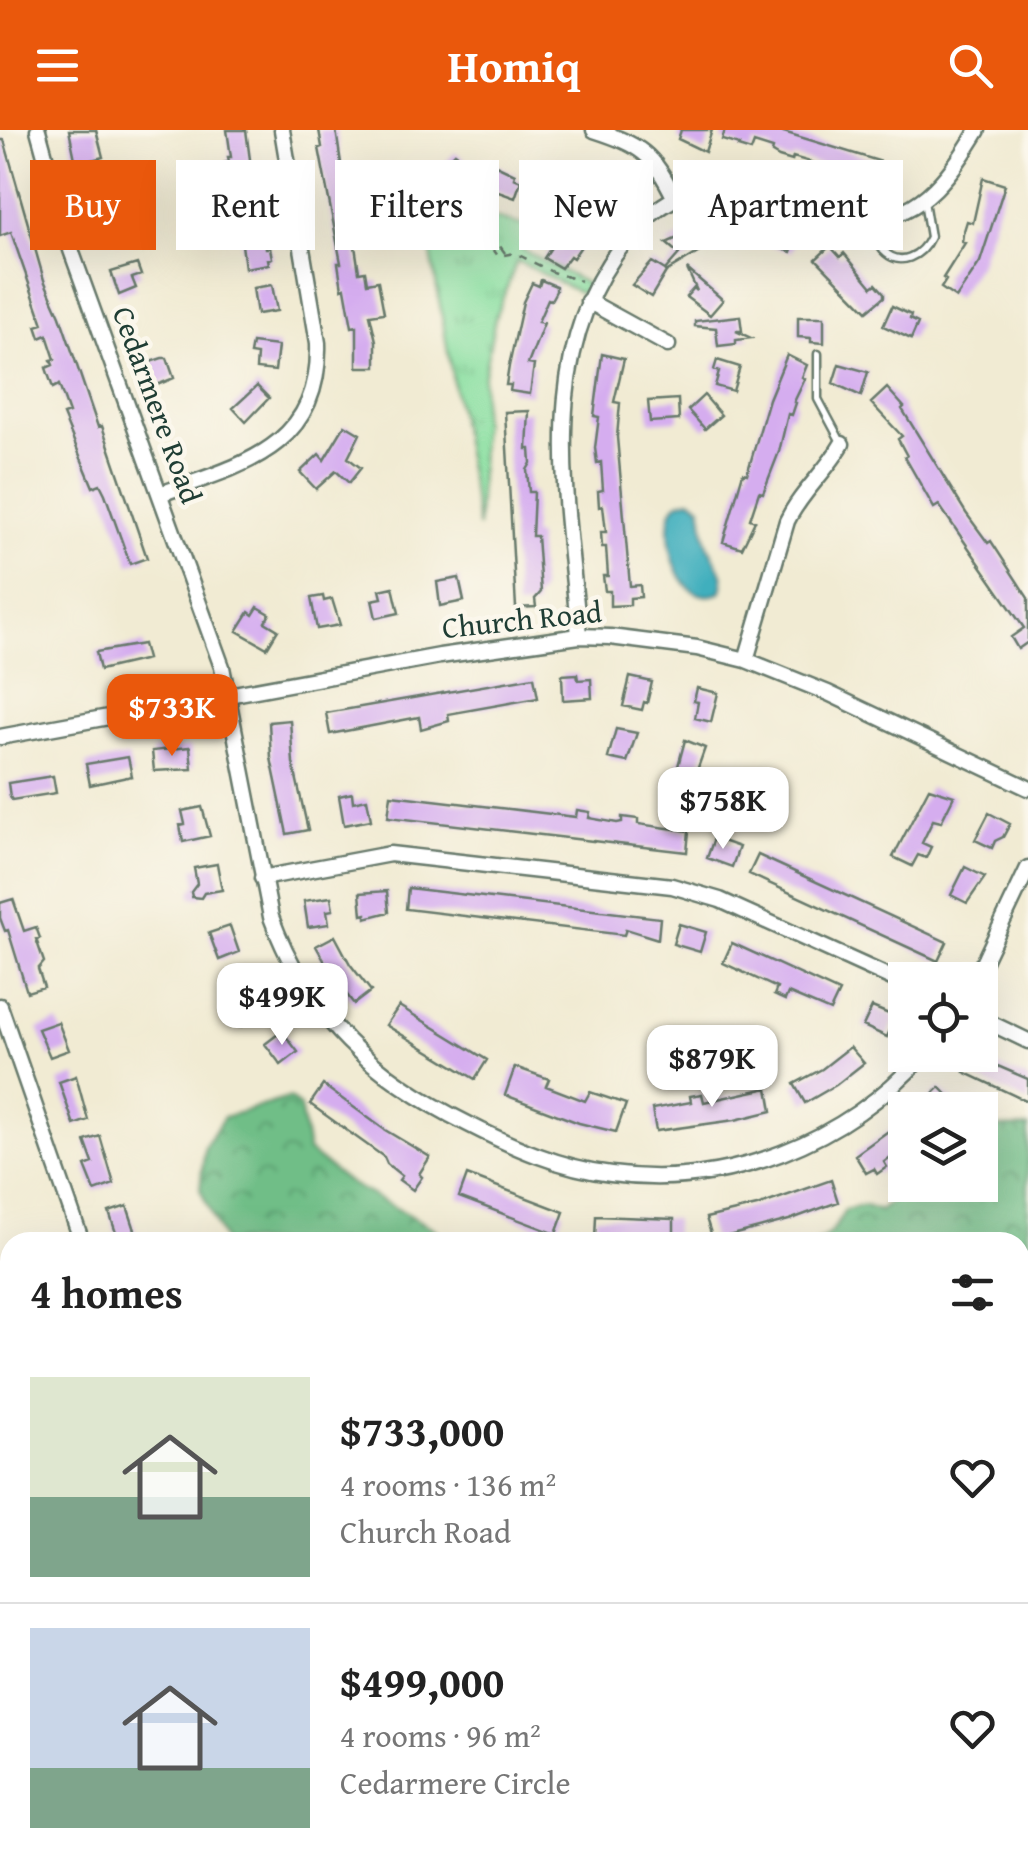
<!DOCTYPE html>
<html lang="en">
<head>
<meta charset="utf-8">
<style>
  :root { --surface:#fff; --page:#f6f6f6; --text:#222; --muted:#767676; --line:#e0e0e0; --accent:#ea580c }
  body { margin:0; font-family:"Gentium Book Plus",serif; background:var(--page); color:var(--text); height:100vh; display:flex; flex-direction:column; font-size:38px; white-space:nowrap }
  * { box-sizing:border-box; margin:0 }
  p { font-size:32px; color:var(--muted) }
  .icon { flex:none; width:55px; height:55px; fill:none; stroke:currentColor; stroke-width:2; stroke-linecap:round; stroke-linejoin:round }
  .map { position:relative; flex:1; overflow:hidden }
  .sheet { position:absolute; left:0px; top:1102px; width:1030px; height:642px; display:flex; flex-direction:column; background:var(--surface); border-radius:30px 30px 0 0; box-shadow:0 10px 40px #0002 }
  .sheet>* { flex:none }
  .banner { position:absolute; left:30px; top:30px; width:970px; height:90px; display:flex; gap:20px }
  .fabs { position:absolute; left:888px; top:832px; display:grid; gap:20px }
  .fabs a { display:grid; place-items:center; width:110px; height:110px; border-radius:0px; background:var(--surface); box-shadow:0 10px 40px #0002; font-size:50px }
  .price { position:absolute; translate:-50% -85px; padding:0 22px; border-radius:20px; background:#fff; color:#222; font-size:32px; line-height:65px; filter:drop-shadow(0 2px 5px #0008) }
  .price::after { content:''; position:absolute; left:50%; top:60px; width:30px; height:22px; margin-left:-15px; background:inherit; clip-path:polygon(0 0,100% 0,50% 100%) }
  .price.current { background:var(--accent); color:#fff }
  ul { padding:0; list-style:none }
  li { display:flex; align-items:center; gap:30px; height:250px; padding:0 30px }
  li+li { border-top:2px solid var(--line) }
  li span { display:grid; place-items:center; flex:none; width:280px; height:200px; border-radius:0px; color:#555 }
  li>.icon { margin-inline-start:auto }
  span .icon { width:120px; height:120px; fill:#fffc; stroke-width:1 }
  li b { font-size:42px }
  h2 { display:flex; justify-content:space-between; align-items:center; height:120px; padding:0 30px; font-size:42px }
  .chip { padding:0 35px; border-radius:0px; background:var(--surface); box-shadow:0 10px 40px #0002; font-size:35px; line-height:90px }
  .chip.current { background:var(--accent); color:#fff }
  header { display:flex; justify-content:space-between; align-items:center; height:130px; padding:0 30px; background:var(--accent); color:#fff; font-size:45px; font-weight:700 }
  .map>svg:first-child { display:block }
  .built { fill:#d6d7f8 }
  .forest { fill:url(#forest-crowns); stroke:#477e5e; stroke-width:2.5 }
  .park { fill:url(#park-tufts); stroke:#548e6a; stroke-width:2.5 }
  .water { fill:#40afbd; stroke:#307678; stroke-width:2.5 }
  .lines { fill:none; stroke-linecap:round; stroke-linejoin:round }
  .stream { stroke:#40afbd; stroke-width:4 }
  .building { fill:#d5adef }
  .lane-casing { stroke:#687a6c; stroke-width:11 }
  .street-casing { stroke:#687a6c; stroke-width:19 }
  .secondary-casing { stroke:#687a6c; stroke-width:25 }
  .highway-casing { stroke:#687a6c; stroke-width:30 }
  .path { stroke:#687a6c; stroke-width:2.5; stroke-dasharray:8 8; stroke-linecap:butt }
  .lane { stroke:#fff; stroke-width:6 }
  .street { stroke:#fff; stroke-width:14 }
  .secondary { stroke:#fbe6c4; stroke-width:20 }
  .highway { stroke:#f6c16b; stroke-width:25 }
  .labels { text-anchor:middle; stroke-width:9; stroke-linejoin:round; paint-order:stroke }
  .street-label { font-size:30px; fill:#1f3d34; stroke:#fbf7ec }
</style>
</head>
<body>
<header><svg class="icon" aria-label="menu" viewBox="0 0 24 24"><path d="M4 6h16M4 12h16M4 18h16"/></svg>Homiq<svg class="icon" aria-label="search" viewBox="0 0 24 24"><circle cx="10" cy="10" r="6"/><path d="M15 15l6 6"/></svg></header>
<div class="map">
<svg width="1028" height="1743" viewBox="0 0 1028 1743">
  <defs>
    <pattern id="forest-crowns" width="20" height="18" patternUnits="userSpaceOnUse" patternTransform="scale(2.5)"><rect width="20" height="18" fill="#6fbe87"/><path d="M2 6a3 3 0 1 1 6 0M12 15a3 3 0 1 1 6 0" fill="none" stroke="#5b9c6f"/></pattern>
    <pattern id="park-tufts" width="24" height="20" patternUnits="userSpaceOnUse" patternTransform="scale(2.5)"><rect width="24" height="20" fill="#8adfa1"/><path d="M3 7l-1-3M5 7V3M7 7l1-3M15 17l-1-3M17 17v-4M19 17l1-3" fill="none" stroke="#77c08b"/></pattern>
  </defs>
  <rect width="100%" height="100%" fill="#fbf7ec"/>
  <filter id="ink" filterUnits="userSpaceOnUse"><feTurbulence type="fractalNoise" baseFrequency=".01" numOctaves="2"/><feDisplacementMap in="SourceGraphic" scale="20" xChannelSelector="R" yChannelSelector="G"/><feConvolveMatrix kernelMatrix="1 2 1 2 8 2 1 2 1" color-interpolation-filters="sRGB"/></filter>
  <filter id="wash" filterUnits="userSpaceOnUse"><feTurbulence type="fractalNoise" baseFrequency=".0048" numOctaves="4" result="noise"/><feDisplacementMap in="SourceGraphic" scale="40" xChannelSelector="R" yChannelSelector="G"/><feGaussianBlur stdDeviation="2.25" result="paint"/><feColorMatrix in="noise" values="0 0 0 0 0 0 0 0 0 0 0 0 0 0 0 0 0 1.4 0 .05"/><feComposite in="paint" operator="in"/></filter>
  <g filter="url(#wash)">
    <rect width="100%" height="100%" fill="#f1ebd3"/>
    <path class="built" d="M0 1478H10V1735H235V1743H0Z
      M1020 1644 1028 1646V1743H771L768 1735H1020Z
      M273 1735H522L521 1743H273Z"/>
    <path class="forest" d="M289 968 300 977 308 1021 349 1053 433 1098 451 1112H224L200 1059 205 1016 224 987Z
      M1028 997V1266H1020V1112H816C831 1107 838 1093 845 1080L863 1075 880 1081 911 1055H980V1005L992 998Z
      M1020 1380 1028 1381V1589L1020 1587Z"/>
    <path class="park" d="M422 70 535 98 523 120 587 154 582 164 517 131 495 188 483 249 478 398Z"/>
    <path class="water" d="M692 369 701 376C704 387 703 398 706 409 711 429 730 442 720 463 673 481 659 391 676 374 681 370 686 370 692 369Z"/>
    <g class="lines">
      <path class="stream" d="M706 1735 710 1743"/>
    </g>
    <g id="blocks">
      <path class="building" d="M69 0H96L103 27 76 34Z
        M227 0H246L261 111 265 110 266 118H270L272 128 268 129 269 134 245 138 239 91 234 92 232 82 237 81 231 43 226 44 224 33 229 32 228 27H231Z
        M319 0H336L344 53 352 52 357 77H351L356 105 361 104 363 115 355 116 359 142 365 141 367 153 378 151 384 183 370 185 376 211V237H357V196L352 197 345 158 342 159 338 133H341L319 18 322 17Z
        M681 0H712L705 22 678 9Z
        M725 0H777L882 32 876 52 861 47 860 52 819 40 821 35 793 27 792 31 779 27 772 23 773 19 754 13 751 21 738 17 739 15 722 10Z
        M0 10H4L44 150 60 186 98 297 102 296 147 428 130 434 105 364 100 354 93 357 63 285 69 283 59 255 53 258 46 238 53 235 51 230 55 229 47 205 40 208 36 196 43 194 11 102 0 106Z
        M455 23 480 41 464 57 442 36Z
        M616 33 631 46 622 57 625 60 616 71 610 67 597 84 601 87 573 128 570 126 561 138 544 128 575 81 554 63 550 68 533 53 550 34 554 38 558 36 569 46 562 54 583 72Z
        M496 35 515 44 514 48 521 51 515 68 487 58Z
        M983 48 1005 55 980 132 956 168 941 158 946 150 943 148 965 113 962 112 963 104 967 91 973 93Z
        M736 88 752 89 784 101 785 97 798 101 791 122 750 109V113L721 112V91H736Z
        M695 100 706 118 666 142 651 167 632 155 652 132 665 140 679 124 666 113Z
        M830 116 840 127 844 123 872 157 876 154 884 163V167L867 181 816 129Z
        M137 134 141 145 132 148 136 158 119 165 111 142Z
        M687 139 723 170 710 185 686 167 694 158 697 161Z
        M541 150 556 156V161L551 170 548 169 538 192 544 193 528 234 534 235 530 264 510 261 511 255H506L509 236 523 172 532 153 539 156Z
        M272 155 277 181 257 184 253 158Z
        M892 176 911 185 910 189 918 193 911 209 883 196Z
        M740 186 742 201H736L751 208 736 210V214L718 216 716 198 695 196V191Z
        M798 187H824V213L811 212V208L798 207Z
        M252 213 278 216 275 241 256 239 257 225 250 224Z
        M602 224 624 229 614 272 620 273 617 307 630 456 640 455 641 467 630 468V475L610 476V461H605L603 446H608L606 417H602L601 402H606L603 376 599 377 598 361 603 360 601 332 597 333 595 318 599 287 594 286Z
        M787 225 807 235 802 247 805 249 794 272 796 273 792 285 788 284 779 322 763 363 759 362 750 389 755 391 742 418 723 412 743 343 747 344 769 269Z
        M162 228H167L174 248 152 257 144 234Z
        M717 230 740 237 733 261 715 256 719 242 714 240Z
        M839 234 868 242 861 266 833 253Z
        M257 256 269 268 246 292 233 278Z
        M887 258 904 277 902 279 966 383 988 413 991 411 1028 468V512L1018 519 1011 507 1024 498 939 375 934 378 905 327 907 326 898 309 902 306 871 273Z
        M704 265 721 285 705 299 688 280Z
        M678 269 679 290 650 292 648 271Z
        M529 281 527 319H530L531 333 527 340 529 362H534L532 406H537L541 462 535 469 536 477 516 478 505 282Z
        M345 295 360 304 348 328 361 338 349 353 336 341 316 359 300 342 319 324 324 330Z
        M459 448 464 471 440 476 437 452Z
        M393 457 399 483 376 488 372 470 382 468 380 460Z
        M323 466 324 471 332 469 340 495 317 499 311 468Z
        M258 477 270 484 265 492 278 500 267 518 237 501 249 482 253 485Z
        M143 514 147 529 100 540 96 522Z
        M577 544 578 550 591 549 592 568 563 570 562 545Z
        M534 547 538 568 448 584 449 591 421 599 419 587 330 604 326 583Z
        M630 547 652 552 647 573 644 572 642 580 623 576Z
        M697 558 718 563 711 592 695 588 698 572 694 571Z
        M290 590 293 633 308 700 287 704 271 628 269 592Z
        M616 599 637 603 627 632 608 628Z
        M685 610 705 618 695 646 677 640Z
        M190 617 192 639 154 641 152 621Z
        M128 627 132 646 90 655 86 634Z
        M53 646 56 663 12 670 10 667 8 653Z
        M929 658 954 666 941 692 933 690 922 713 931 717 926 728 918 725 912 736 893 727Z
        M352 663 353 672 367 669 371 690 344 695 339 666Z
        M391 665 576 687 577 680 590 682 589 688 617 693 622 692V687L638 689V694L689 701 687 722 388 687Z
        M202 677 210 706 183 712 180 695 185 694 182 681Z
        M989 683 1010 694 1003 707 995 711 992 718 975 710Z
        M714 708 739 717 732 737 707 728Z
        M758 725 947 812 938 831 749 744Z
        M217 734 222 760 204 763 201 768 192 767 191 762 197 754 194 738Z
        M965 737 985 747 967 773 951 765Z
        M408 758 660 788 658 809 626 799 624 805 406 779Z
        M387 761 389 782 366 788V784L362 785 360 763Z
        M331 767 333 780 327 781 329 794 308 797 304 771Z
        M13 769 24 801 36 797 40 808 36 809 44 832 38 839 44 857 27 862 8 800 5 801 0 788V773Z
        M679 794 706 802 700 822 673 814Z
        M230 796 239 822 219 830 209 803Z
        M335 806 350 834 371 861 354 874 334 848 316 816Z
        M732 813 839 862 830 881 788 863 785 870 774 865 777 858 723 833Z
        M251 849 265 873 245 884 249 892 240 897 231 881 238 877 232 859Z
        M399 876 487 930 475 949 386 895Z
        M872 877 896 887 887 907 863 896Z
        M58 892 69 920 50 927 38 899Z
        M282 901 298 922 281 935 265 914Z
        M850 917 864 933 836 955 805 973 794 954 822 939Z
        M972 925 1028 949V972L964 942Z
        M515 937 549 949 546 956 585 971 590 962 626 974 616 1002 579 993 505 965Z
        M76 946 88 990 74 995 59 952Z
        M323 955 385 1000 430 1027 419 1044 422 1047 413 1060 399 1050 402 1046 387 1034 384 1027 310 974Z
        M940 957 962 980H917Z
        M768 958 772 981 735 990 656 1001 652 979 691 972 690 966 702 964 704 972Z
        M905 989V1016L884 1032 887 1037 877 1044 874 1039 866 1043 855 1025Z
        M100 1006 114 1054 95 1061 85 1036 93 1033 85 1011Z
        M467 1045 564 1082 556 1104 459 1067Z
        M831 1050 838 1072 789 1090 713 1110 706 1088 757 1076Z
        M127 1076 136 1103 118 1109 109 1082Z
        M596 1086 674 1089V1111L595 1109Z"/>
    </g>
  </g>
  <g filter="url(#ink)">
    <use href="#blocks" fill-opacity="0" stroke="#687a6c" stroke-width="2.5"/>
    <g class="lines">
      <defs>
        <path id="lane" d="M871 88C874 98 876 112 883 120 900 139 922 125 930 107L924 71
          M818 224V269L841 312
          M1020 1698 1028 1672
          M17 1743V1735
          M122 1743V1735
          M246 1743V1735
          M262 1743V1735
          M1006 1743 1009 1735"/>
        <path id="street" d="M38 0 71 120 222 537 271 787C309 889 373 947 468 994 513 1017 560 1038 611 1044 727 1060 846 1012 923 925
          M594 0C640 15 653 23 674 67
          M588 171 668 215
          M160 364C242 335 321 318 318 213L282 0
          M579 506C568 373 534 222 627 109 653 77 687 55 731 55 756 55 780 63 805 71 825 77 850 88 871 88 924 87 954 39 978 0
          M746 530 787 391C801 362 826 342 842 314
          M0 607 440 526 579 506 610 507 697 518 746 530 828 563 1028 658
          M262 748 390 724 672 756 720 770 905 854
          M975 850 1028 738
          M0 876 82 1112
          M980 888 1028 911"/>
        <path id="secondary" d="M0 1452H10
          M1020 1617 1028 1619"/>
        <path id="highway" d="M0 1295H10
          M1020 1305H1028
          M0 1348H10
          M1020 1357H1028"/>
      </defs>
      <use href="#lane" class="lane-casing"/>
      <use href="#street" class="street-casing"/>
      <use href="#secondary" class="secondary-casing"/>
      <use href="#highway" class="highway-casing"/>
      <path class="path" d="M505 123 499 115 493 119 498 126 515 123 552 142 581 151"/>
      <use href="#lane" class="lane"/>
      <use href="#street" class="street"/>
      <use href="#secondary" class="secondary"/>
      <use href="#highway" class="highway"/>
    </g>
  </g>
  <g class="labels">
    <g class="street-label">
      <text transform="translate(157 275) rotate(70)" y="10">Cedarmere Road</text>
      <text transform="translate(522 490) rotate(-6)" y="10">Church Road</text>
    </g>
  </g>
</svg>
<div class="fabs">
<a><svg class="icon" aria-label="locate" viewBox="0 0 24 24"><circle cx="12" cy="12" r="6"/><path d="M12 2v4M12 18v4M2 12h4M18 12h4"/></svg></a>
<a><svg class="icon" aria-label="layers" viewBox="0 0 24 24"><path d="M12 4l9 5-9 5-9-5zM3 14l9 5 9-5"/></svg></a>
</div>
<b class="price current" style="left:172px;top:629px">$733K</b>
<b class="price" style="left:723px;top:722px">$758K</b>
<b class="price" style="left:282px;top:918px">$499K</b>
<b class="price" style="left:712px;top:980px">$879K</b>
<div class="banner">
<a class="chip current">Buy</a>
<a class="chip">Rent</a>
<a class="chip">Filters</a>
<a class="chip">New</a>
<a class="chip">Apartment</a>
</div>
<section class="sheet">
<h2>4 homes<svg class="icon" aria-label="filters" viewBox="0 0 24 24"><path d="M4 7h16M4 17h16"/><circle cx="9" cy="7" r="2"/><circle cx="15" cy="17" r="2"/></svg></h2>
<ul>
<li><span style="background:linear-gradient(#dfe7d0 60%,#7fa58c 0)"><svg class="icon" aria-label="home" viewBox="0 0 24 24"><path d="M3 11l9-7 9 7M6 9v11h12V9"/></svg></span><div><b>$733,000</b><p>4 rooms · 136 m²</p><p>Church Road</p></div><svg class="icon" aria-label="heart" viewBox="0 0 24 24"><path d="M12 20l-8-8c-3-5 5-10 8-4 3-6 11-1 8 4z"/></svg></li>
<li><span style="background:linear-gradient(#c9d6e8 70%,#7fa58c 0)"><svg class="icon" aria-label="home" viewBox="0 0 24 24"><path d="M3 11l9-7 9 7M6 9v11h12V9"/></svg></span><div><b>$499,000</b><p>4 rooms · 96 m²</p><p>Cedarmere Circle</p></div><svg class="icon" aria-label="heart" viewBox="0 0 24 24"><path d="M12 20l-8-8c-3-5 5-10 8-4 3-6 11-1 8 4z"/></svg></li>
</ul>
</section>
</div>
</body>
</html>
